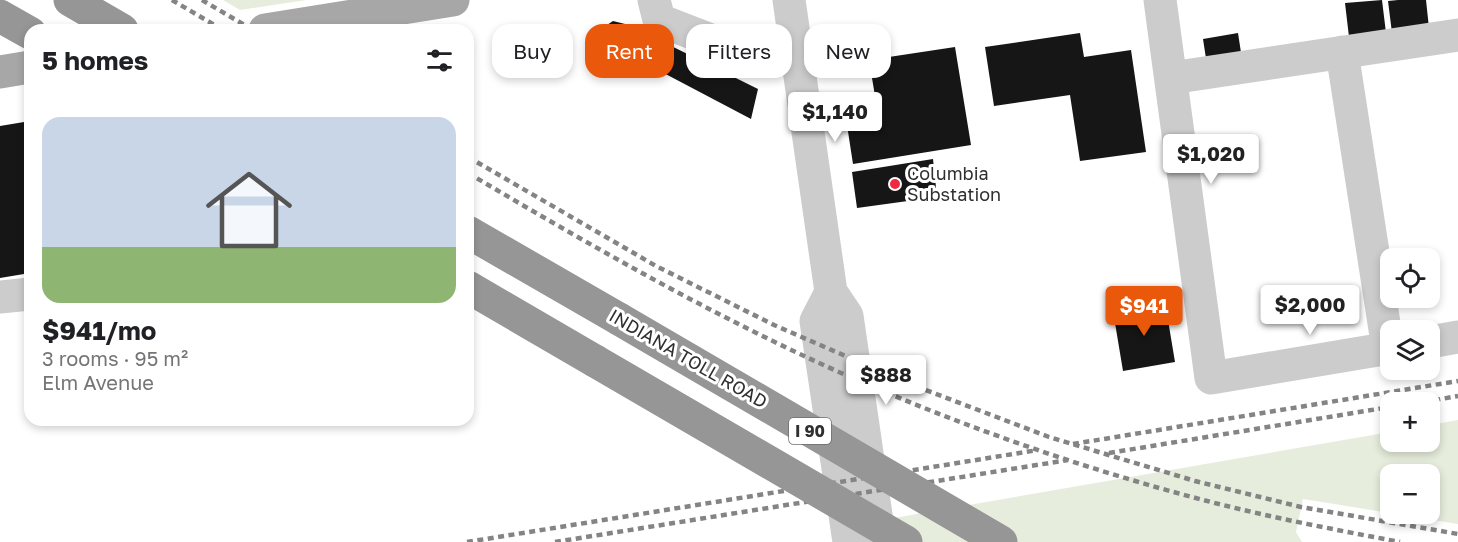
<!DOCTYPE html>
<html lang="en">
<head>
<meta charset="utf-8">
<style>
  :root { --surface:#fff; --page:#f6f6f6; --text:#202124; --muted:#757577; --line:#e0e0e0; --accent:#ea580c }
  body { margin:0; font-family:"Golos Text",sans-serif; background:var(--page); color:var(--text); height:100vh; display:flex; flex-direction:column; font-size:22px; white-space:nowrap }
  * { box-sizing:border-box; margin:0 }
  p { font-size:20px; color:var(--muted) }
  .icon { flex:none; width:33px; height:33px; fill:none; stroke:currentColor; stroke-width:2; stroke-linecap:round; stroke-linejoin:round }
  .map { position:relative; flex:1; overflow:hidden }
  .details { position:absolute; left:24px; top:24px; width:450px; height:402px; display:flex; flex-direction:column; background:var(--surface); border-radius:18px; box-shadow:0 3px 9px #0003 }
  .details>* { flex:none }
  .top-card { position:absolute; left:492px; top:24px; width:570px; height:54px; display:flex; gap:12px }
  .controls { position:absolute; left:1380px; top:248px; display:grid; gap:12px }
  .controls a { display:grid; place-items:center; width:60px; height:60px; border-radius:12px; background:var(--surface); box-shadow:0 3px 9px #0003; font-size:30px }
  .price { position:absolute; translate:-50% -51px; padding:0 14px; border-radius:6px; background:#fff; color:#222; font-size:20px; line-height:39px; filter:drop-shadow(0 2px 3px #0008) }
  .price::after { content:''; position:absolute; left:50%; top:36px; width:18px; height:14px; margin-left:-9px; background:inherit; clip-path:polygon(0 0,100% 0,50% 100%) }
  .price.on { background:var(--accent); color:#fff }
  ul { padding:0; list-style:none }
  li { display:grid; align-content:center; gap:12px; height:318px; padding:0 18px }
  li+li { border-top:2px solid var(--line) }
  li span { display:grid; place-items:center; height:186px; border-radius:18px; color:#555 }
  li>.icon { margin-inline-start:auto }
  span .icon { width:108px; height:108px; fill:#fffc; stroke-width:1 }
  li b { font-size:26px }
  h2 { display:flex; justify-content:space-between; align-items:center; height:72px; padding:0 18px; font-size:26px }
  .pill { padding:0 21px; border-radius:18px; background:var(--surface); box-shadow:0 3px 9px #0003; font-size:21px; line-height:54px }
  .pill.on { background:var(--accent); color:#fff }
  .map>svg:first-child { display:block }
  .green { fill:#e6eddc; fill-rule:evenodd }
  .building { fill:#161616 }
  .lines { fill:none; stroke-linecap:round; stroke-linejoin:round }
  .minor { stroke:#ccc; stroke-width:33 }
  .major { stroke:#a7a7a7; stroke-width:33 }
  .highway { stroke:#969696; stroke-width:33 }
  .rail { stroke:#848484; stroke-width:4.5; stroke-dasharray:6 4.5; stroke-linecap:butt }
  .highway-bridge { stroke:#969696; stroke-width:33 }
  .poi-dot { fill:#ee2941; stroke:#fff; stroke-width:2 }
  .labels { text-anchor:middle; stroke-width:6; stroke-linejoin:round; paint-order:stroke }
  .shield { fill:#fff; stroke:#6d6d6d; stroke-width:1.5 }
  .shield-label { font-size:16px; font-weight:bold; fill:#2f2f2f }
  .poi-label { font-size:18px; fill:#2f2f2f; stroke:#fff; text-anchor:start }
  .street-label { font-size:18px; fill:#2f2f2f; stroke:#fff }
</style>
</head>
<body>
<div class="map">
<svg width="1458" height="542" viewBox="0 0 1458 542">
  <rect width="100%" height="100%" fill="#fff"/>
  <path class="green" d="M223 0H306L240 10Z
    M1458 420V524L1303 499 1296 532 1302 542H896L894 518 1390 432V441H1430V425ZM1390 474H1430V513H1390Z"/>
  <path class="building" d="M1382 0 1386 33 1349 37 1345 3Z
    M1398 0H1426L1429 28 1392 33 1388 1Z
    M613 21 629 25 758 89 751 119 601 40 607 25Z
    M1080 33 1084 57 1131 50 1146 152 1080 161 1070 95 994 106 985 47Z
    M1238 33 1242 59 1207 65 1203 39Z
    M955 47 971 145 853 164 847 125 879 120 869 60Z
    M30 121V273L0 278V126Z
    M933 159 937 197 857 208 852 172Z
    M1165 302 1175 362 1123 371 1113 311Z"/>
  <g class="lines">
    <path class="minor" d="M654 0 659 20 749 55 796 51
      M789 0 831 292 847 316 880 542
      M1160 0 1211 378 1390 348
      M1342 52 1388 349
      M1171 78 1458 35
      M831 292 816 321 849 542
      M0 297 30 294
      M1430 342 1458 337"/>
    <path class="major" d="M265 30 453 0
      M0 72 30 67"/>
    <path class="highway" d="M70 0 122 30
      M0 16 30 33
      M468 232 619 319
      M468 287 595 361"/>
    <path class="rail" d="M172 0 223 30
      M202 0 253 30
      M468 157 656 266 774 325 910 384 1049 437 1195 481 1301 507 1458 534
      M468 173C578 238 687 301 802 355 929 415 1075 467 1211 502 1273 518 1337 530 1400 542
      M1424 402 1458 396
      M1073 444 1458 381
      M1109 453 1390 407
      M467 542 1038 450
      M555 542 1068 460"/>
    <path class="highway-bridge" d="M619 319 1001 542
      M595 361 906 542"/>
  </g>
  <circle class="poi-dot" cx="895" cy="184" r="6"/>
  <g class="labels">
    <rect class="shield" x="789" y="418" width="42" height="26" rx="4.5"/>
    <g class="shield-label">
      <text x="810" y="437">I 90</text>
    </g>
    <g class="poi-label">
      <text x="907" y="180">Columbia<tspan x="907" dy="21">Substation</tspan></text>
    </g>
    <g class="street-label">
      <text transform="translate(688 359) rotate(30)" y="6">INDIANA TOLL ROAD</text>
    </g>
  </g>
</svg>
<div class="controls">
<a><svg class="icon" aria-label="locate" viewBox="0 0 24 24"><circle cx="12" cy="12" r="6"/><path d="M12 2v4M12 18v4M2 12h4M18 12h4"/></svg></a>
<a><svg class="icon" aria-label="layers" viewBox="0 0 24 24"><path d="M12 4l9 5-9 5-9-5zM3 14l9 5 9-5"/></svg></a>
<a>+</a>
<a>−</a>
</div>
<b class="price" style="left:835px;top:143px">$1,140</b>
<b class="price" style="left:1211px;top:185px">$1,020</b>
<b class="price" style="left:1310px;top:336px">$2,000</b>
<b class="price on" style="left:1144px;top:337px">$941</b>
<b class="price" style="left:886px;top:406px">$888</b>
<div class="top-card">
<a class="pill">Buy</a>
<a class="pill on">Rent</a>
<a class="pill">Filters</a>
<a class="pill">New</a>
</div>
<section class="details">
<h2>5 homes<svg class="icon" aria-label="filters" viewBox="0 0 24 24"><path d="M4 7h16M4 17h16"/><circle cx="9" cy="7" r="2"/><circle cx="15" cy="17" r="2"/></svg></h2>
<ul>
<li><span style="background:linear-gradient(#c9d6e8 70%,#8fb573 0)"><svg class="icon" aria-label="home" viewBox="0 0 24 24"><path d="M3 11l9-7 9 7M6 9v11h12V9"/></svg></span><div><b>$941/mo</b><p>3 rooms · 95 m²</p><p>Elm Avenue</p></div></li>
</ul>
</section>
</div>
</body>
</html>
